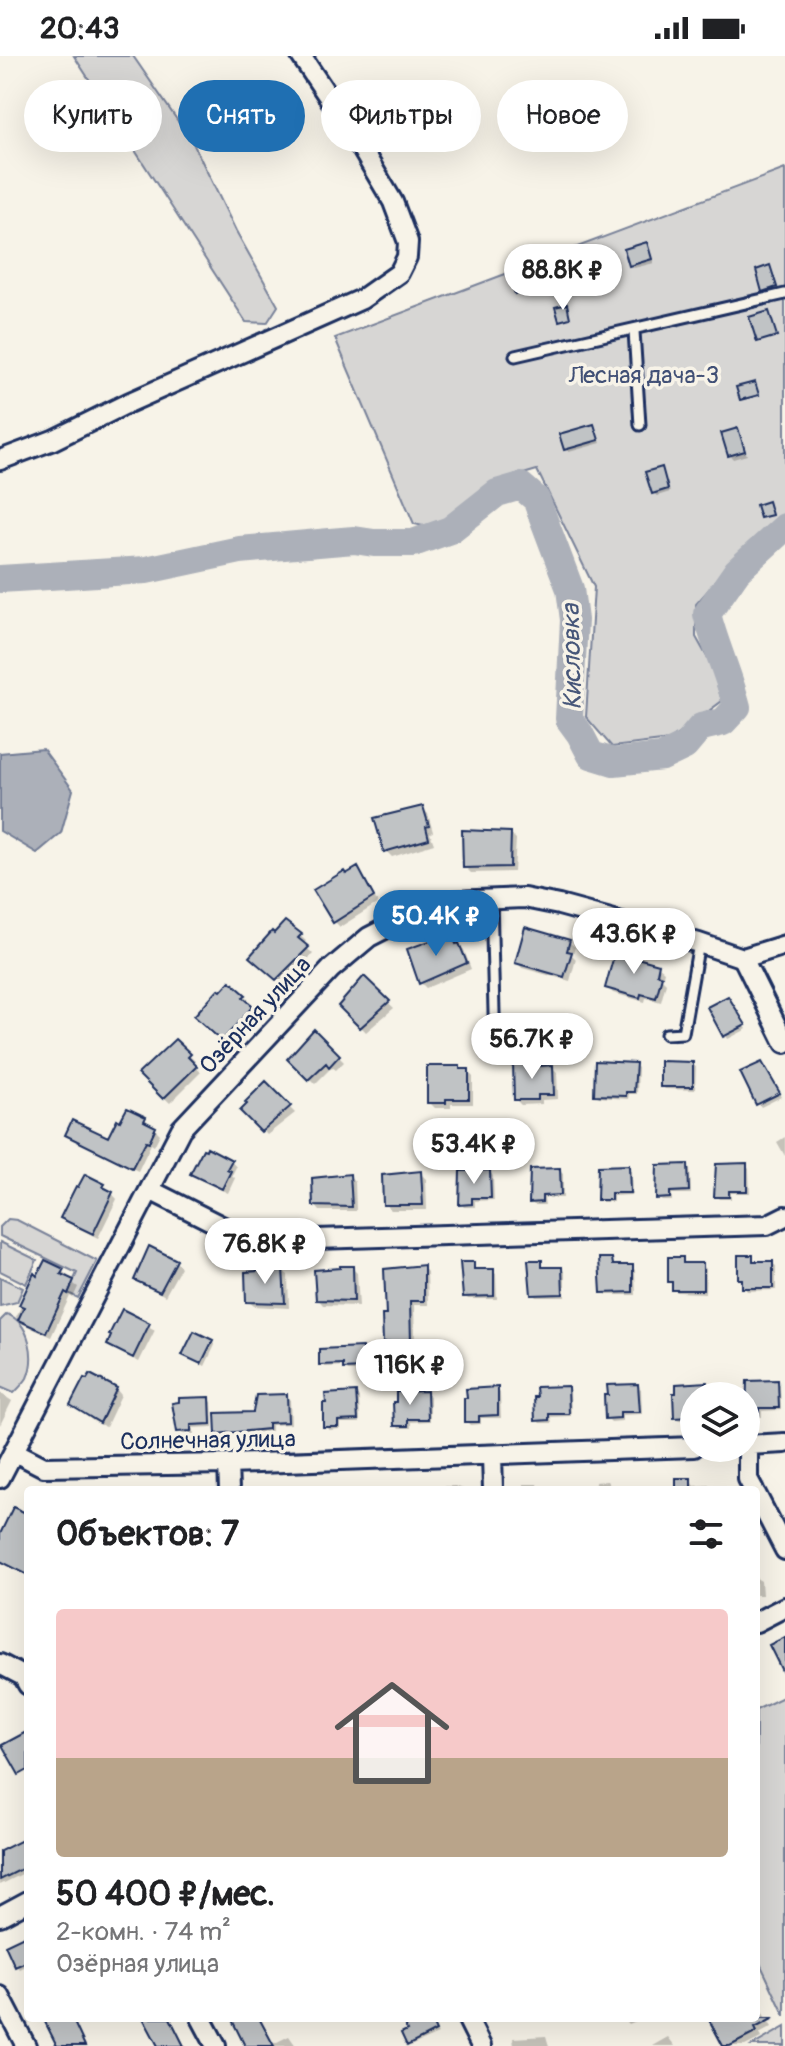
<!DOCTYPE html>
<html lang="ru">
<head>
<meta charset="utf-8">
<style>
  :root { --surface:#fff; --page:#f6f6f6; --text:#202124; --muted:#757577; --accent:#1f6fb2 }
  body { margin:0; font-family:Pangolin,sans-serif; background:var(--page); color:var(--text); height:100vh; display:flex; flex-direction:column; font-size:30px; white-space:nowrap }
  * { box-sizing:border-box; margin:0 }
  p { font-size:26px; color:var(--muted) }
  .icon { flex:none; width:44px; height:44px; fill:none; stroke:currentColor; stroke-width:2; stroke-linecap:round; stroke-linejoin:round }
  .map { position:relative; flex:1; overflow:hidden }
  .details { position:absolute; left:24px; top:1430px; width:736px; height:536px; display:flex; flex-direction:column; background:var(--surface); border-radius:8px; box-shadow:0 8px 32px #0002 }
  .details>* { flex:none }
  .banner { position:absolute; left:24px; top:24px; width:738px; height:72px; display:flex; gap:16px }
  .controls { position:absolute; left:680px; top:1326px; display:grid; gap:16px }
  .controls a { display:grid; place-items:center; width:80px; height:80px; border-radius:50%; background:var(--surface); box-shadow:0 8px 32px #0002; font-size:40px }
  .price { position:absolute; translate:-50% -68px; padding:0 18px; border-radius:28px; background:#fff; color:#222; font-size:26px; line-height:52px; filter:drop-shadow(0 2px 4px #0008) }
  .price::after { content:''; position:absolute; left:50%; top:48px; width:24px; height:18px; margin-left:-12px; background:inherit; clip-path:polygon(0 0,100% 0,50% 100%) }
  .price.on { background:var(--accent); color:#fff }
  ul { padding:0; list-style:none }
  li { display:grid; align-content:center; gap:16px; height:424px; padding:0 32px }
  li span { display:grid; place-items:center; height:248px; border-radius:8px; color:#555 }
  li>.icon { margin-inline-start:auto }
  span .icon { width:144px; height:144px; fill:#fffc; stroke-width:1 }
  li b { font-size:34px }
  h2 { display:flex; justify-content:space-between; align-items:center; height:96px; padding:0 32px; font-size:34px }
  .pill { padding:0 28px; border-radius:36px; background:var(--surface); box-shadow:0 8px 32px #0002; font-size:28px; line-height:72px }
  .pill.on { background:var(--accent); color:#fff }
  .status { display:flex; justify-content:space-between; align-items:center; height:56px; padding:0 40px; background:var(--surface); direction:ltr }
  .status svg { height:22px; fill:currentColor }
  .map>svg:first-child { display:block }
  .green { fill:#d7d6d4; stroke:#798299; stroke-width:2 }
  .water { fill:#acb0b9; stroke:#727c95; stroke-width:2 }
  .shadow { fill:#0003 }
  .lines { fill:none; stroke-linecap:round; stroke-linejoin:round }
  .river { stroke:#acb0b9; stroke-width:28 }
  .building { fill:#c0c3c5; stroke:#1b2f5e; stroke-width:2 }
  .service-casing { stroke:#1b2f5e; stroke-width:15 }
  .minor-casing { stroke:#1b2f5e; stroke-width:24 }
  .service { stroke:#f7f3e8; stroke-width:9 }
  .minor { stroke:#f7f3e8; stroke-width:18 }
  .labels { text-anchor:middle; stroke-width:7; stroke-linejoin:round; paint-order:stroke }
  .park-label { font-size:24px; fill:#415076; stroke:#f7f3e8 }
  .street-label { font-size:24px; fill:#1b2f5e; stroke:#f7f3e8 }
  .water-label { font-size:26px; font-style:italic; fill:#465679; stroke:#f7f3e8 }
</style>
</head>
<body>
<div class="status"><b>20:43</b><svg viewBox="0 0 49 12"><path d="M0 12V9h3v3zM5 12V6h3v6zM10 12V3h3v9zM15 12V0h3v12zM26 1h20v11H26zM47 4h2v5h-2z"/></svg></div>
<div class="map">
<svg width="785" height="1990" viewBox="0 0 785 1990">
  <rect width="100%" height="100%" fill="#f7f3e8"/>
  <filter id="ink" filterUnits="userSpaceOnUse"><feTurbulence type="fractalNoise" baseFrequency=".0125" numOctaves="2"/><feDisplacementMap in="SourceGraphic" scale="16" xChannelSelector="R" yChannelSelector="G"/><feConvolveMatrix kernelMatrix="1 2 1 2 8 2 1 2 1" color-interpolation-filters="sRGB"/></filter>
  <g filter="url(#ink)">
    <path class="green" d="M74 0H133L193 87 236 175 278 250 267 267 246 266Z
      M785 113V460L744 493 696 548V581L712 610 722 645 670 684 612 691 586 661 594 531 537 414 496 426 437 473 414 468 335 282Z
      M8 1163 17 1164 97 1205 78 1242 68 1237 77 1217 0 1180V1171Z
      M0 1186 37 1204 26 1228 0 1215Z
      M0 1221 23 1232 17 1246 0 1250Z
      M7 1258C30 1267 36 1301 27 1322 24 1327 18 1333 14 1337L0 1331V1265Z
      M785 1640V1960L756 1899V1654Z
      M785 1971V1990H752Z"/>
    <path class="water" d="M43 693 73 734 61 777 37 797 0 775V697Z"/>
    <path class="shadow" d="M647 188 654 207 634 212 631 209Z
      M770 211 779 234 767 238 764 234Z
      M523 216 531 237 520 240 517 237Z
      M593 370 601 387 569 396 566 393Z
      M737 374 747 399 733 403 730 399Z
      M661 414 670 436 657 440 653 437Z
      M422 752 428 758 433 776 430 777 434 788 392 801 386 795Z
      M511 778 516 783 514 816 471 817 465 811Z
      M358 813 378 847 340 871 334 865 346 820Z
      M286 867 306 885 303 888 313 898 283 928 257 906Z
      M451 879 464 894 471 913 426 932 421 927Z
      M569 886 575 891 572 899 576 903 570 925 522 912 517 906Z
      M658 910 664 915 662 923 666 927 661 946 646 942 645 946 613 937 607 931Z
      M364 923 394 952 366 976 341 950Z
      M230 927 250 945 247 948 257 957 228 989 197 960Z
      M731 946 747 973 728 983 710 952Z
      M314 976 344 1006 336 1014 332 1011 315 1028 290 1003Z
      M175 986 195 1005 192 1008 201 1016 170 1047 140 1018Z
      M540 1008 544 1011H552L557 1016 558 1043 542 1044V1048L521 1049 516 1044Z
      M692 1008 696 1011 695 1034 665 1033 662 1030Z
      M762 1008 781 1041 761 1051 758 1047Z
      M635 1009 638 1012 637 1038H629L628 1043 599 1041 596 1038Z
      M462 1015H468L473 1021V1048H451V1052H435L429 1046Z
      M266 1028 295 1057 267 1079 243 1055Z
      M145 1063 160 1078 154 1090 151 1088 138 1115 72 1083 67 1078 109 1083Z
      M785 1081V1100L777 1086Z
      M231 1105 236 1111 232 1119 235 1122 228 1137 198 1123 193 1118Z
      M746 1109 749 1113 750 1137H731V1143H719L716 1140Z
      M687 1110 690 1113 691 1138H672V1145H662L658 1142Z
      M628 1111 631 1115 632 1139 613 1140V1146H602L599 1143Z
      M559 1114 563 1118V1142H544L545 1149H534L531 1146Z
      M490 1116 493 1120 494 1144 475 1145V1151H464L461 1148Z
      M420 1117 426 1123 427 1154H391L385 1148Z
      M350 1120 355 1126 356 1155H320L315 1149Z
      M106 1131 117 1143 98 1182 68 1167 63 1162 101 1141Z
      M752 1201 756 1207H772L776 1210V1234L747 1235 744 1231V1225L740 1222Z
      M682 1203 686 1209H702L706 1213 705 1237 677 1236 674 1233 670 1225Z
      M612 1204 615 1211H632L635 1214 636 1239H607L603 1236Z
      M176 1206 181 1211 165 1240 137 1223Z
      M541 1206 545 1213H561L565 1216V1241H536L533 1238Z
      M473 1208 476 1215H493L496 1218 497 1243H468L465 1240Z
      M423 1211 427 1216 428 1249H414L415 1290 389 1291 385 1286Z
      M352 1212 357 1217 359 1250 323 1249 318 1243Z
      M282 1214 288 1219 289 1252 254 1250 248 1245Z
      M62 1215 68 1220 67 1223 78 1231 73 1242 70 1240 51 1281 21 1267 16 1261 35 1221Z
      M123 1256 155 1274 139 1306 109 1289Z
      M212 1286 215 1289 205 1310 185 1299Z
      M361 1293 365 1296V1315H348L345 1310 325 1311 321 1308Z
      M777 1326 780 1329 781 1354 762 1355V1361L750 1362 747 1358 746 1337Z
      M706 1328 710 1332V1340H694V1357H691V1363L679 1364 676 1361 678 1339Z
      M638 1330 641 1333 642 1358 622 1359V1365L611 1366 607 1362Z
      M567 1332 570 1335 571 1360 551 1361 552 1367H540L537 1364 539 1343Z
      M116 1333 121 1339 106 1371 93 1365 73 1349Z
      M497 1333 500 1337 501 1362H481V1368L470 1369 466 1365Z
      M0 1337 12 1345 0 1369Z
      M426 1337 430 1340V1365L411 1366V1372H399L396 1369Z
      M356 1338 359 1342 360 1367H340V1373L329 1374 325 1370 328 1349Z
      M286 1340 290 1344 291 1368 271 1369V1375L221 1381 218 1377Z
      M209 1343 212 1346 213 1371 193 1372 194 1378H183L179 1375Z
      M690 1424 694 1430 709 1429 712 1434H679Z
      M607 1425 611 1431 626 1430 630 1434H596L595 1426Z
      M524 1428H537L540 1434H524Z
      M455 1430 466 1434H428V1431Z
      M28 1460V1520L0 1506V1487Z
      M756 1522 761 1525 762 1539H756Z
      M28 1789V1815L0 1829V1797Z
      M28 1880V1909L20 1913 17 1910Z
      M756 1947 772 1971 759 1978 761 1982 745 1990H725L711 1962H756Z
      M146 1962H171L185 1990H160Z
      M234 1962H259L273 1988 289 1980 296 1990H248Z
      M403 1962H427L438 1978 410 1990V1975Z
      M624 1962H643L629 1968Z
      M546 1980 549 1990H514L513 1982Z
      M668 1981 675 1990H652Z"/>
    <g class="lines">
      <path class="river" d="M0 523 146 514 240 494 330 486 354 484 374 487H413L450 474 497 437 521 430 536 443 570 533 574 564 569 663 580 678 591 699 614 706 662 701 685 690 701 671 723 666 737 651C729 619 715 590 707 558L737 515 785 471"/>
    </g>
    <path class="building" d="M647 186 652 203 629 210 624 193Z
      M770 209 777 231 762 236 756 214Z
      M524 214 529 234 515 238 509 218Z
      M567 248 570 262 559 265 555 251Z
      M769 255 777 280 757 286 749 261Z
      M755 326 759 339 740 344 736 331Z
      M594 368 599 384 564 394 559 378Z
      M738 372 745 395 728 400 721 377Z
      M662 411 668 433 652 438 645 416Z
      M768 445 772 459 760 462 756 449Z
      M423 750 429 770 426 771 429 783 384 796 374 762Z
      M462 774 511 776 510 811 463 812Z
      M358 811 374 841 333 867 313 834 344 815 346 818Z
      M285 865 302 878 298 882 309 891 276 924 249 901 272 875 274 877Z
      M525 871 570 884 567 895 572 896 564 921 515 907Z
      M452 877 456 888 459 887 467 907 419 928 407 893Z
      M615 896 659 908 657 918 662 920 656 942 641 938 640 942 605 932Z
      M364 920 390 945 360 972 338 950Z
      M230 925 246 939 243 941 253 950 222 985 194 960 218 933 221 935Z
      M728 940 746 969 723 981 707 951Z
      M314 973 340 999 329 1011 326 1007 308 1024 287 1003Z
      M175 983 191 998 188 1001 197 1010 163 1043 138 1018Z
      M595 1005 636 1007 634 1036H626V1040L594 1039Z
      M660 1005 693 1006V1031H660Z
      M541 1006V1010L553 1009 554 1039H538V1044H514L513 1007Z
      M762 1006 780 1037 756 1049 740 1016Z
      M427 1010H460V1013H469V1043H446V1047H427Z
      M266 1025 291 1050 261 1076 240 1055 247 1048 245 1046Z
      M127 1052 146 1061 144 1065 156 1071 149 1086 146 1085 132 1112 65 1079 72 1064 108 1081 117 1063 120 1065Z
      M207 1091 232 1104 227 1113 231 1115 222 1133 190 1118 203 1093 206 1094Z
      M747 1107V1135H729V1141H714L716 1108Z
      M688 1108 689 1135 670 1136V1142L656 1143 657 1109Z
      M629 1109 630 1137H611V1144H597L598 1110Z
      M560 1112 561 1139 542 1140V1146L529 1147 530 1113Z
      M490 1114 491 1142H472V1148L459 1149 460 1115Z
      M421 1115 423 1149H383L382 1119Z
      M85 1118 105 1128 103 1131 113 1136 93 1178 60 1162 76 1130 78 1131Z
      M350 1118 352 1151 313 1150 312 1122Z
      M149 1190 177 1204 160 1236 134 1224Z
      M738 1199H753V1205H773V1232H742V1223H738Z
      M668 1201H683V1207H703V1234H672V1226H668Z
      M599 1202H612L613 1209H633V1236L601 1237Z
      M45 1204 64 1213 61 1218 74 1224 68 1238 65 1236 46 1277 18 1264 24 1251 19 1249 34 1217 37 1220Z
      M528 1204H542V1211H562L563 1238 531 1239Z
      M460 1206H474V1213H494V1240L463 1241Z
      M424 1209V1245H410L411 1286 383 1287 382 1259H386L384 1213Z
      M340 1210H353L354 1245 316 1244 314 1214 340 1212Z
      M270 1212H283L285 1247 246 1246 245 1216 270 1214Z
      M122 1253 150 1267 133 1302 107 1289 111 1280 109 1279Z
      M194 1275 213 1284 201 1308 182 1299Z
      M362 1291 363 1312 343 1313V1308L319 1309V1293Z
      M90 1318 117 1332 100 1367 70 1349 84 1322 87 1323Z
      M778 1324 779 1352H759V1359H746L747 1325Z
      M707 1326 708 1340H694V1355H688L689 1361 674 1362 673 1337H676V1328Z
      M638 1328 640 1356H620V1362L605 1363 604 1339H608L607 1329Z
      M568 1330 569 1358H549V1364L535 1365 534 1341H537L536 1331Z
      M498 1331V1359L479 1360V1366H464V1342H467L466 1333Z
      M427 1335 428 1363H408V1370H394L393 1346H396V1336Z
      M356 1336 358 1364 338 1365V1371H323V1347H326L325 1338Z
      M287 1338 288 1366 268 1367V1373L216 1378 215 1357 253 1356 256 1339Z
      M210 1341 211 1368 191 1369V1375L177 1376 172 1347 179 1346V1342Z
      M676 1422H691V1434H676Z
      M13 1451 28 1458V1519L0 1505V1478Z
      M785 1581V1621L769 1589Z
      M28 1675V1714L19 1719 2 1689Z
      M28 1781V1810L0 1824V1795Z
      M28 1878V1905L15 1911 5 1889Z
      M43 1962H72L85 1990H57Z
      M143 1962H170L184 1990H158Z
      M231 1962H259L274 1990H245Z
      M401 1962H430L436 1975 407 1990 401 1977 407 1974Z
      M708 1962H774L755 1972 757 1976 730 1990H723Z"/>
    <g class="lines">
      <defs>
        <path id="service" d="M634 275 640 369
          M515 300 785 238
          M491 842 495 994
          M666 978 683 977 699 887"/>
        <path id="minor" d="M0 404 53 384 128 347 362 243 399 217 407 201 408 186 393 146 350 73 301 0
          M743 902 785 987
          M743 902 785 889
          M150 1134 251 1185 767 1169 785 1160
          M746 1389 785 1387
          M748 1389V1423L754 1434
          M15 1396 44 1411 228 1408 694 1391
          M492 1399 493 1434
          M228 1408 229 1434
          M0 1422 181 1073 331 913 369 881 416 857 452 845 524 842 559 849 699 887 743 902
          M756 1438 785 1494
          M756 1566 785 1551
          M0 1608 23 1620 28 1629
          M0 1860 28 1845
          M0 1940 26 1990
          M201 1962 216 1990
          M467 1962 481 1990"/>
      </defs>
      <use href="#service" class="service-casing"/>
      <use href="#minor" class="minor-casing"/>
      <use href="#service" class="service"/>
      <use href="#minor" class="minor"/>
    </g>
  </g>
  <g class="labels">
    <g class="park-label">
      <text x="644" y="327">Лесная дача-3</text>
    </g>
    <g class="street-label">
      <text transform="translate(255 959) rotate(-47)" y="8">Озёрная улица</text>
      <text transform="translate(208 1384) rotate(-1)" y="8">Солнечная улица</text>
    </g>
    <g class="water-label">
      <text transform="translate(571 601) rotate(-91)" y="9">Кисловка</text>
    </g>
  </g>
</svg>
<div class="controls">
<a><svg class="icon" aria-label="layers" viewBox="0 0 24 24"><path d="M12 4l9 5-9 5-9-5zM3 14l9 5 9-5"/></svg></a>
</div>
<b class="price" style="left:563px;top:256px">88.8K ₽</b>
<b class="price on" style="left:436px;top:902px">50.4K ₽</b>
<b class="price" style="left:634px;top:920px">43.6K ₽</b>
<b class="price" style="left:532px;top:1025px">56.7K ₽</b>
<b class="price" style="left:474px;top:1130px">53.4K ₽</b>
<b class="price" style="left:265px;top:1230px">76.8K ₽</b>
<b class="price" style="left:410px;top:1351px">116K ₽</b>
<div class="banner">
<a class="pill">Купить</a>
<a class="pill on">Снять</a>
<a class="pill">Фильтры</a>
<a class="pill">Новое</a>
</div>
<section class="details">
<h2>Объектов: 7<svg class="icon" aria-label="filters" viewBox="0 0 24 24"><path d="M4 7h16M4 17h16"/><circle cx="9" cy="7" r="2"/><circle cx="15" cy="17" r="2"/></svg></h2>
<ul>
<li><span style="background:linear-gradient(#f6c9c9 60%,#b9a48a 0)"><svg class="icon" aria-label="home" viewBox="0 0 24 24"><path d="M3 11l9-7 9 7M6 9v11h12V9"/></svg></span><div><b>50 400 ₽/мес.</b><p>2-комн. · 74 m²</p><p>Озёрная улица</p></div></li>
</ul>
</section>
</div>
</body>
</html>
